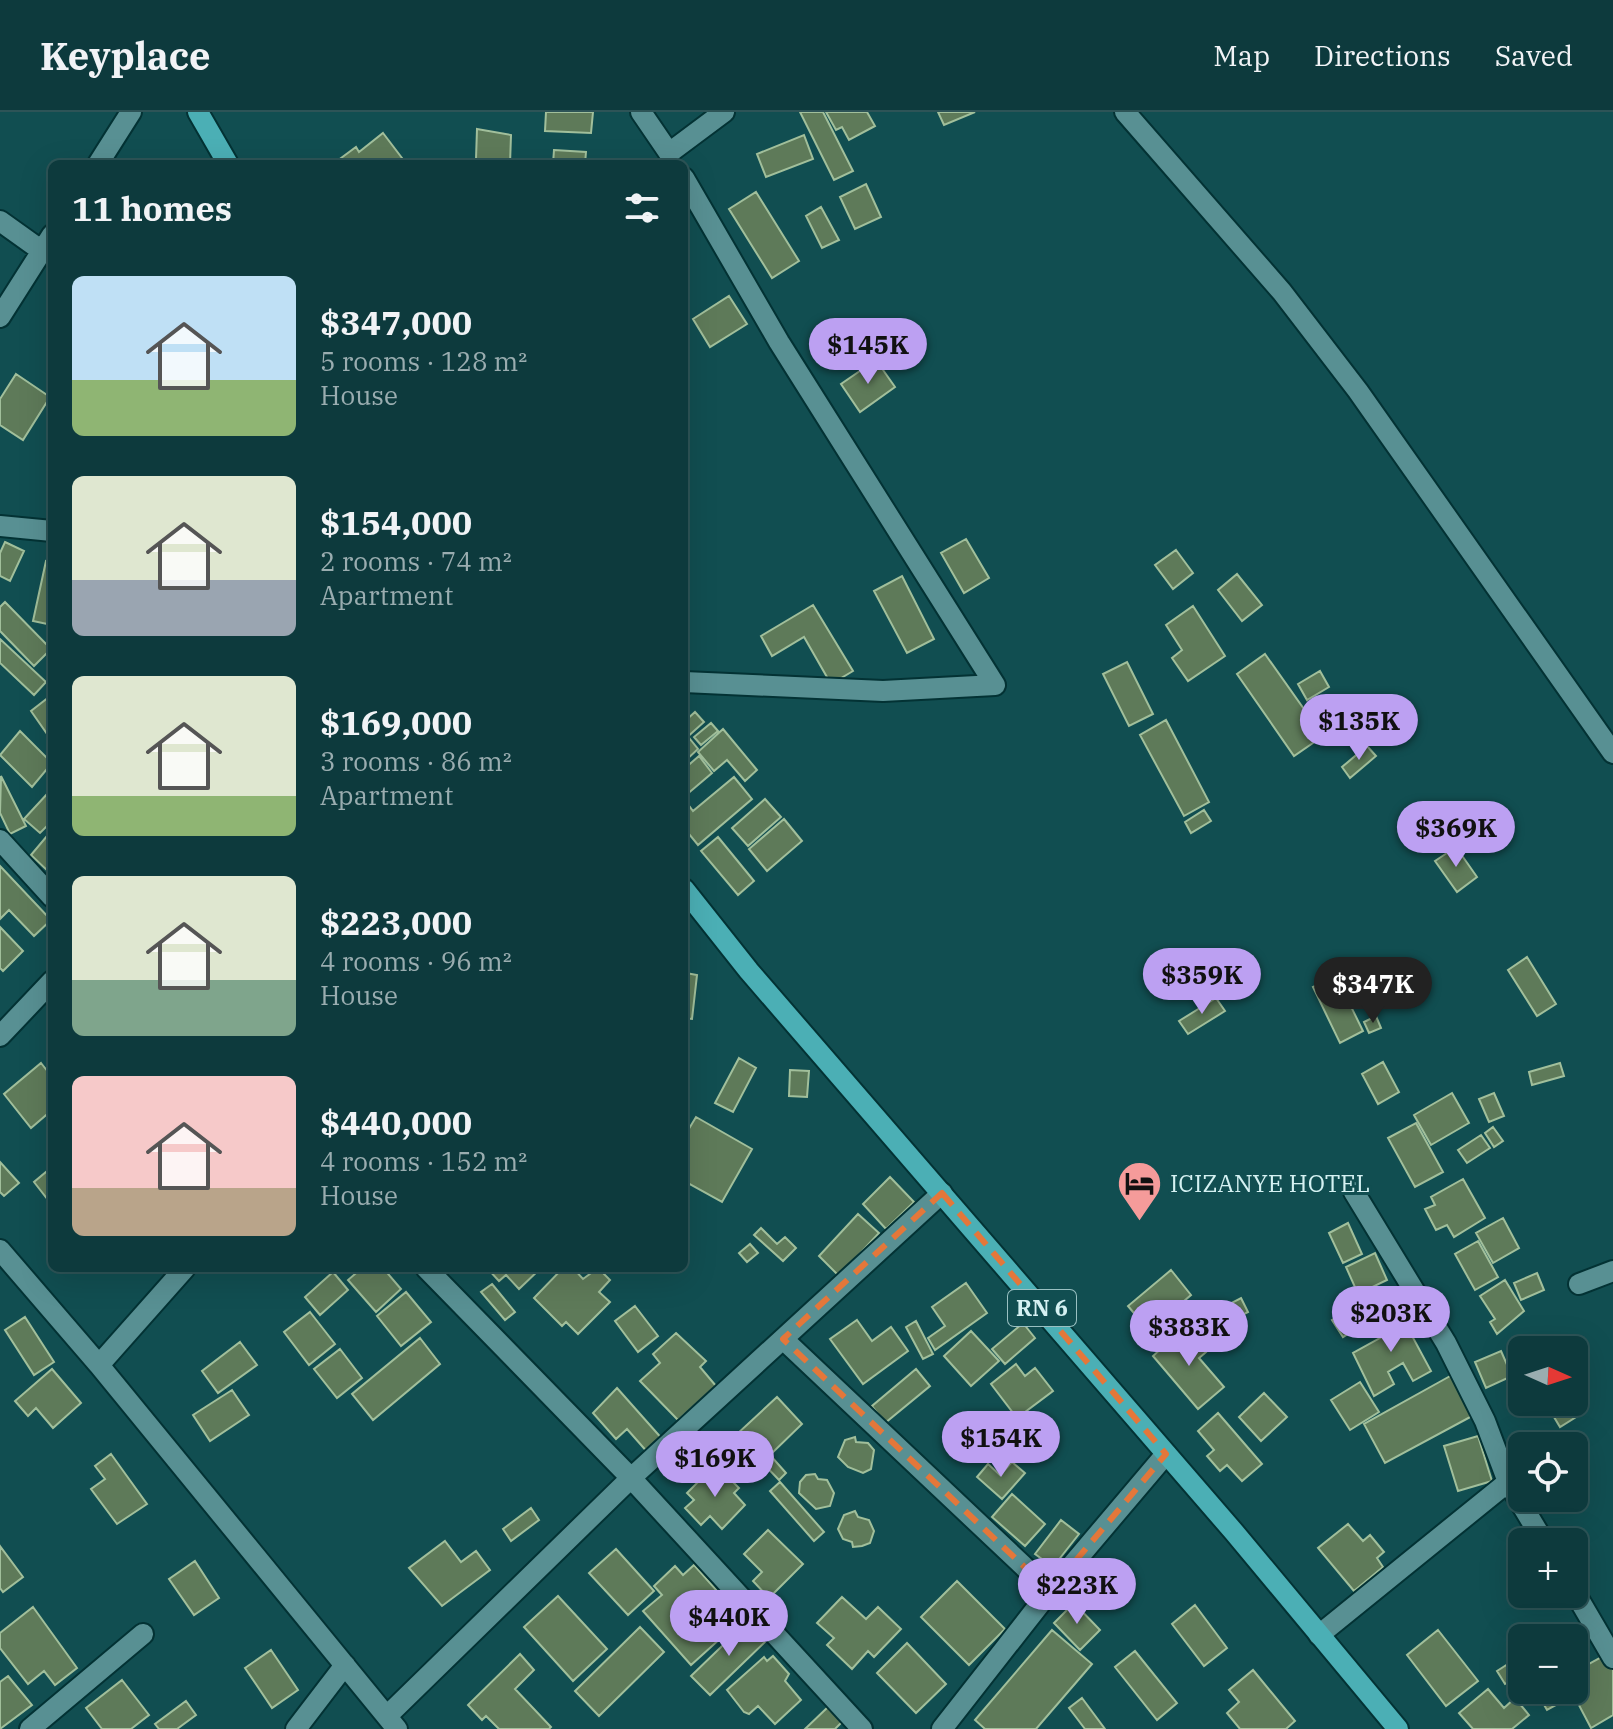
<!DOCTYPE html>
<html lang="en">
<head>
<meta charset="utf-8">
<style>
  :root { --surface:#0d3a3d; --page:#1b4548; --text:#f1f3f6; --muted:#9aadb0; --line:#2d5457; --accent:#bca0f2 }
  body { margin:0; font-family:"IBM Plex Serif",serif; background:var(--page); color:var(--text); height:100vh; display:flex; flex-direction:column; font-size:30px; white-space:nowrap }
  * { box-sizing:border-box; margin:0 }
  p { font-size:26px; color:var(--muted) }
  .icon { flex:none; width:44px; height:44px; fill:none; stroke:currentColor; stroke-width:2; stroke-linecap:round; stroke-linejoin:round }
  .map { position:relative; flex:1; overflow:hidden }
  .side { position:absolute; left:48px; top:48px; width:640px; height:1112px; display:flex; flex-direction:column; background:var(--surface); border-radius:12px; box-shadow:0 8px 32px #0002,0 0 0 2px var(--line) }
  .side>* { flex:none }
  .needle { width:52px; rotate:93deg }
  .fabs { position:absolute; left:1508px; top:1224px; display:grid; gap:16px }
  .fabs a { display:grid; place-items:center; width:80px; height:80px; border-radius:12px; background:var(--surface); box-shadow:0 8px 32px #0002,0 0 0 2px var(--line); font-size:40px }
  .price { position:absolute; translate:-50% -68px; padding:0 18px; border-radius:28px; background:var(--accent); color:#111; font-size:26px; line-height:52px; filter:drop-shadow(0 2px 4px #0008) }
  .price::after { content:''; position:absolute; left:50%; top:48px; width:24px; height:18px; margin-left:-12px; background:inherit; clip-path:polygon(0 0,100% 0,50% 100%) }
  .price.on { background:#222; color:#fff }
  ul { padding:0; list-style:none }
  li { display:flex; align-items:center; gap:24px; height:200px; padding:0 24px }
  li span { display:grid; place-items:center; flex:none; width:224px; height:160px; border-radius:12px; color:#555 }
  li>.icon { margin-inline-start:auto }
  span .icon { width:96px; height:96px; fill:#fffc; stroke-width:1 }
  li b { font-size:34px }
  h2 { display:flex; justify-content:space-between; align-items:center; height:96px; padding:0 24px; font-size:34px }
  header { display:flex; align-items:center; gap:48px; box-sizing:border-box; height:112px; padding:0 40px; background:var(--surface); border-bottom:2px solid var(--line) }
  header strong { font-size:38px }
  nav { display:flex; gap:44px; margin-inline-start:auto; font-size:28px }
  .map>svg:first-child { display:block }
  .building { fill:#5e7a59; stroke:#a1bf9b; stroke-width:2 }
  .lines { fill:none; stroke-linecap:round; stroke-linejoin:round }
  .minor-casing { stroke:#033234; stroke-width:24 }
  .tertiary-casing { stroke:#033234; stroke-width:24 }
  .primary-casing { stroke:#033234; stroke-width:24 }
  .minor { stroke:#589093; stroke-width:20 }
  .tertiary { stroke:#589093; stroke-width:20 }
  .primary { stroke:#4bafb5; stroke-width:20 }
  .marked { fill:none; stroke:#e4773a; stroke-width:6; stroke-dasharray:16 10; stroke-linejoin:round }
  .labels { text-anchor:middle; stroke-width:6; stroke-linejoin:round; paint-order:stroke }
  .shield { fill:#114e51; stroke:#9ac0c2; stroke-width:2 }
  .shield-label { font-size:22px; font-weight:bold; fill:#d5f1f2 }
  .poi-label { font-size:24px; fill:#d5f1f2; stroke:#114e51; text-anchor:start }
</style>
</head>
<body>
<header>
<strong>Keyplace</strong>
<nav><a>Map</a><a>Directions</a><a>Saved</a></nav>
</header>
<div class="map">
<svg width="1613" height="1617" viewBox="0 0 1613 1617">
  <rect width="100%" height="100%" fill="#114e51"/>
  <path class="building" d="M546 0H593L591 21 545 19Z
    M800 0H823L853 59 834 68Z
    M826 0H867L875 14 849 28 842 15 836 18Z
    M938 0H975L944 13Z
    M477 17 511 23 510 52H488V47H476Z
    M383 21 405 50 402 52H333L356 35 359 40Z
    M804 23 813 47 766 65 757 42Z
    M554 38 586 40 585 52H553Z
    M866 72 881 105 855 117 840 85Z
    M756 80 799 149 772 166 729 97Z
    M821 95 839 128 822 136 806 104Z
    M729 184 747 212 710 235 693 207Z
    M876 248 895 275 860 300 841 272Z
    M16 262 50 285 23 328 0 313V287Z
    M966 427 989 466 964 481 941 441Z
    M5 430 24 439 10 469 0 464V441Z
    M1176 438 1193 461 1173 477 1155 453Z
    M46 449 52 450V513L33 509Z
    M1237 462 1262 493 1242 509 1218 478Z
    M902 464 934 527 907 541 874 479Z
    M5 490 51 537 34 554 0 519V495Z
    M813 493 853 559 831 572 804 525 772 544 761 524Z
    M1193 494 1225 544 1188 569 1172 546 1182 538 1166 513Z
    M0 527 46 570 34 583 0 551Z
    M1265 542 1323 624 1294 644 1237 562Z
    M1127 550 1153 602 1129 614 1103 562Z
    M1320 559 1329 575 1307 588 1298 572Z
    M49 585 52 590V629L31 599Z
    M695 600 704 610 684 628V610Z
    M1166 608 1209 690 1184 704 1140 623Z
    M711 611 718 619 701 633 694 625Z
    M723 617 757 658 745 669 727 648 714 659 698 640Z
    M20 619 52 651 32 675 0 643Z
    M690 627 698 637 684 650V633Z
    M1367 634 1376 644 1350 666 1342 655Z
    M699 644 712 661 685 684 684 657Z
    M1 664 26 714 10 722 0 701Z
    M734 665 752 687 698 733 684 716V687L693 699Z
    M48 681 52 685V709L40 721 24 707Z
    M765 687 781 705 748 734 732 716Z
    M1204 698 1211 709 1191 721 1185 710Z
    M784 707 802 729 767 759 749 737Z
    M52 718V763L31 743Z
    M718 725 754 769 738 783 701 739Z
    M1456 735 1477 765 1457 780 1435 749Z
    M0 754 51 808 34 824 9 798 0 807Z
    M0 815 23 839 3 859 0 856Z
    M1527 845 1556 892 1537 904 1508 858Z
    M686 861 697 863 692 907 684 906Z
    M1336 864 1363 919 1340 931 1313 875Z
    M1216 886 1225 899 1188 922 1179 909Z
    M1376 904 1381 916 1369 921 1364 910Z
    M739 946 756 956 733 1000 715 991Z
    M1383 950 1399 980 1378 992 1362 962Z
    M41 951 52 965V998L31 1016 4 982Z
    M1560 951 1564 964 1532 973 1529 960Z
    M790 958 809 959 807 985 789 984Z
    M1452 981 1469 1011 1431 1033 1414 1003Z
    M1494 981 1504 1004 1489 1010 1479 987Z
    M696 1005 752 1037 722 1090 684 1069V1025Z
    M1416 1011 1443 1060 1415 1075 1388 1026Z
    M1493 1015 1503 1029 1494 1035 1485 1021Z
    M1481 1023 1490 1036 1467 1051 1458 1038Z
    M0 1050 19 1071 4 1084 0 1080Z
    M52 1055V1093L34 1070Z
    M890 1065 914 1090 886 1117 863 1092Z
    M1463 1067 1485 1106 1454 1125 1447 1113 1436 1118 1425 1097 1435 1093 1431 1085Z
    M858 1102 879 1121 839 1164 819 1144Z
    M1503 1106 1519 1136 1493 1151 1476 1121Z
    M1348 1111 1362 1142 1343 1151 1329 1121Z
    M761 1116 777 1132 785 1125 796 1136 783 1149 754 1123Z
    M1478 1129 1498 1165 1475 1178 1455 1142Z
    M750 1132 758 1141 747 1150 739 1141Z
    M1375 1141 1387 1168 1358 1182 1346 1155Z
    M362 1156H383L401 1177 376 1200 348 1168Z
    M487 1156H541L519 1177 506 1163 499 1169Z
    M563 1156H573L583 1167 598 1156 610 1168 599 1180 610 1190 578 1222 566 1210 562 1214 534 1186Z
    M1171 1158 1191 1183 1149 1219 1128 1194Z
    M333 1160 348 1178 320 1203 305 1185Z
    M1537 1161 1544 1178 1521 1188 1514 1171Z
    M1505 1168 1524 1199 1497 1222 1490 1210 1495 1207 1480 1184Z
    M966 1171 987 1201 935 1238 928 1226 945 1214 932 1195Z
    M492 1172 515 1200 505 1208 481 1180Z
    M406 1180 431 1210 401 1234 377 1204Z
    M1370 1183 1382 1200 1343 1225 1332 1208Z
    M1241 1186 1248 1200 1198 1226 1191 1212Z
    M635 1194 658 1224 638 1240 615 1209Z
    M1397 1196 1431 1259 1413 1269 1403 1251 1388 1260 1394 1272 1374 1284 1353 1241 1387 1222 1378 1206Z
    M310 1200 335 1232 309 1253 284 1220Z
    M25 1205 54 1250 34 1263 5 1218Z
    M857 1208 872 1229 891 1215 908 1239 863 1272 830 1227Z
    M916 1209 933 1242 923 1247 906 1215Z
    M1023 1211 1035 1226 1005 1252 992 1237Z
    M1186 1214 1206 1240 1199 1246 1224 1275 1198 1297 1153 1244Z
    M971 1219 999 1249 971 1274 944 1244Z
    M676 1221 706 1249 700 1255 716 1274 678 1308 640 1269 660 1251 653 1242Z
    M420 1226 440 1252 373 1308 352 1282Z
    M240 1230 257 1253 218 1281 202 1259Z
    M340 1237 362 1266 337 1286 314 1257Z
    M1501 1239 1512 1264 1486 1276 1475 1250Z
    M1016 1252 1025 1264 1035 1256 1053 1279 1017 1306 991 1272Z
    M52 1257 81 1291 53 1316 36 1296 28 1304 15 1289Z
    M916 1257 930 1274 885 1311 872 1294Z
    M1452 1263 1474 1303 1385 1351 1364 1312Z
    M1360 1270 1379 1300 1350 1318 1331 1288Z
    M617 1276 664 1329 649 1342 627 1317 616 1327 593 1301Z
    M232 1278 249 1303 210 1329 193 1303Z
    M1264 1281 1287 1305 1261 1329 1239 1305Z
    M777 1285 802 1312 770 1343 786 1361 779 1368 736 1323Z
    M1545 1290H1574L1581 1302 1560 1315Z
    M1218 1301 1262 1352 1242 1369 1227 1353 1220 1359 1207 1344 1214 1338 1198 1319Z
    M981 1308 1001 1330 985 1343 966 1321Z
    M1027 1315 1045 1332 1036 1342 1018 1325Z
    M1478 1324 1492 1369 1458 1379 1444 1334Z
    M855 1325 856 1330 868 1331 874 1338 871 1357 863 1361 848 1355 838 1345 845 1328Z
    M723 1326 735 1342 714 1359 701 1342Z
    M111 1342 147 1392 117 1412 91 1377 105 1367 95 1354Z
    M1012 1350 1025 1361 1002 1387 977 1365 988 1352 1000 1363Z
    M711 1357 718 1365 723 1360 739 1376 734 1381 745 1393 722 1417 710 1404 701 1413 685 1396 694 1388 687 1381Z
    M815 1362 818 1367 827 1368 834 1381 830 1394 816 1397 799 1381 800 1370 806 1363Z
    M780 1370 824 1420 814 1429 770 1379Z
    M1012 1382 1045 1412 1025 1434 992 1405Z
    M531 1396 539 1408 511 1429 503 1417Z
    M855 1399 858 1405 869 1408 874 1419 870 1431 862 1434 853 1435 852 1430 843 1427 838 1417 844 1403Z
    M1061 1408 1079 1422 1053 1455 1035 1442Z
    M1348 1412 1363 1429 1370 1423 1384 1440 1377 1446 1383 1455 1354 1479 1318 1436Z
    M768 1418 803 1452 769 1486 753 1469 762 1460 744 1442Z
    M445 1429 461 1450 476 1439 490 1458 442 1494 409 1456Z
    M0 1434 23 1465 3 1480 0 1476Z
    M616 1437 654 1479 628 1503 589 1461Z
    M195 1449 219 1486 194 1503 169 1467Z
    M694 1453 742 1507 691 1553 643 1499 662 1483 654 1474 675 1454 683 1463Z
    M957 1469 1005 1517 969 1553 921 1505Z
    M558 1484 607 1537 573 1569 524 1515Z
    M842 1485 866 1507 878 1495 901 1517 874 1545 868 1539 852 1557 827 1533 834 1526 817 1511Z
    M1074 1491 1100 1518 1080 1538 1054 1511Z
    M1195 1493 1227 1536 1204 1554 1172 1512Z
    M33 1495 77 1556 55 1573 44 1559 28 1572 0 1536V1521Z
    M749 1508 767 1528 710 1583 691 1564Z
    M640 1515 664 1540 599 1604 575 1579Z
    M1052 1518 1092 1552 1036 1617H985L975 1608Z
    M1438 1518 1478 1569 1446 1594 1407 1543Z
    M907 1531 946 1572 916 1601 877 1561Z
    M271 1538 298 1578 272 1596 245 1556Z
    M1135 1539 1177 1591 1157 1608 1115 1555Z
    M520 1542 534 1558 515 1577 551 1615 549 1617H499L486 1604 482 1608 468 1593Z
    M1522 1543V1562L1505 1572 1497 1559Z
    M1605 1543 1613 1558V1603L1591 1616 1571 1578H1574V1560Z
    M773 1544 789 1562 785 1569 801 1588 775 1612 758 1594 749 1602 744 1600 727 1578 764 1545 767 1549Z
    M1253 1558 1295 1609 1286 1617H1240L1227 1601 1239 1590 1229 1578Z
    M8 1564 32 1593 0 1617V1570Z
    M122 1568 149 1603 131 1617H102L86 1596Z
    M1488 1577 1504 1596 1515 1586 1529 1603 1512 1617H1473L1459 1601Z
    M1549 1578 1558 1592 1547 1598 1539 1584Z
    M1082 1586 1105 1617H1085L1069 1596Z
    M186 1589 196 1603 177 1617H159L155 1612Z
    M828 1595 842 1610 835 1617H805Z"/>
  <g class="lines">
    <defs>
      <path id="minor" d="M1125 0 1282 180 1358 279 1613 641
        M98 52 131 0
        M684 66 779 230 995 573 883 579 684 570
        M0 109 42 139
        M0 205 52 123
        M0 414 52 419
        M0 728 52 785
        M0 924 52 869
        M1354 1080 1446 1231 1485 1309 1508 1370 1544 1430
        M0 1138 99 1253 397 1617
        M426 1156 631 1366 862 1617
        M1579 1172 1613 1159
        M783 1227 1050 1479
        M99 1253 185 1156
        M1574 1479 1613 1546
        M1319 1523 1508 1370
        M387 1604 631 1366 942 1081
        M30 1617 143 1522
        M296 1617 345 1553
        M942 1617 1050 1479 1166 1342"/>
      <path id="tertiary" d="M641 0 669 41 724 0"/>
      <path id="primary" d="M198 0 228 52
        M684 777 749 859 1234 1420 1398 1617"/>
    </defs>
    <use href="#minor" class="minor-casing"/>
    <use href="#tertiary" class="tertiary-casing"/>
    <use href="#primary" class="primary-casing"/>
    <use href="#minor" class="minor"/>
    <use href="#tertiary" class="tertiary"/>
    <use href="#primary" class="primary"/>
  </g>
  <path class="marked" d="M942 1081 1166 1342 1050 1479 783 1227Z"/>
  <defs>
    <symbol id="hotel-pin" viewBox="-11 -11 22 30"><path d="M0 17L-7.5 6A9.5 9.5 0 1 1 7.5 6Z" fill="#f59b9a" stroke="#114e51"/><path d="M-6-4.5h1.5V1H6V5H4.5V3h-9V5H-6ZM-4 0a1.8 1.8 0 1 1 3.6 0ZM.5 0V-2.5h3Q6-2.5 6 0Z" fill="#111"/></symbol>
  </defs>
  <g fill-rule="evenodd">
    <use href="#hotel-pin" x="1114" y="1046" width="51" height="69"/>
  </g>
  <g class="labels">
    <rect class="shield" x="1008" y="1178" width="68" height="36" rx="6"/>
    <g class="shield-label">
      <text x="1042" y="1204">RN 6</text>
    </g>
    <g class="poi-label">
      <text x="1170" y="1080">ICIZANYE HOTEL</text>
    </g>
  </g>
</svg>
<div class="fabs">
<a><svg class="needle" viewBox="-14 -14 28 28"><path d="M0-13l5 13h-10z" fill="#e53935"/><path d="M0 13l5-13h-10z" fill="#9aadb0"/></svg></a>
<a><svg class="icon" aria-label="locate" viewBox="0 0 24 24"><circle cx="12" cy="12" r="6"/><path d="M12 2v4M12 18v4M2 12h4M18 12h4"/></svg></a>
<a>+</a>
<a>−</a>
</div>
<b class="price" style="left:868px;top:274px">$145K</b>
<b class="price" style="left:1359px;top:650px">$135K</b>
<b class="price" style="left:1456px;top:757px">$369K</b>
<b class="price" style="left:1202px;top:904px">$359K</b>
<b class="price on" style="left:1373px;top:913px">$347K</b>
<b class="price" style="left:1391px;top:1242px">$203K</b>
<b class="price" style="left:1189px;top:1256px">$383K</b>
<b class="price" style="left:1001px;top:1367px">$154K</b>
<b class="price" style="left:715px;top:1387px">$169K</b>
<b class="price" style="left:1077px;top:1514px">$223K</b>
<b class="price" style="left:729px;top:1546px">$440K</b>
<section class="side">
<h2>11 homes<svg class="icon" aria-label="filters" viewBox="0 0 24 24"><path d="M4 7h16M4 17h16"/><circle cx="9" cy="7" r="2"/><circle cx="15" cy="17" r="2"/></svg></h2>
<ul>
<li><span style="background:linear-gradient(#bfe0f5 65%,#8fb573 0)"><svg class="icon" aria-label="home" viewBox="0 0 24 24"><path d="M3 11l9-7 9 7M6 9v11h12V9"/></svg></span><div><b>$347,000</b><p>5 rooms · 128 m²</p><p>House</p></div></li>
<li><span style="background:linear-gradient(#dfe7d0 65%,#9aa5b1 0)"><svg class="icon" aria-label="home" viewBox="0 0 24 24"><path d="M3 11l9-7 9 7M6 9v11h12V9"/></svg></span><div><b>$154,000</b><p>2 rooms · 74 m²</p><p>Apartment</p></div></li>
<li><span style="background:linear-gradient(#dfe7d0 75%,#8fb573 0)"><svg class="icon" aria-label="home" viewBox="0 0 24 24"><path d="M3 11l9-7 9 7M6 9v11h12V9"/></svg></span><div><b>$169,000</b><p>3 rooms · 86 m²</p><p>Apartment</p></div></li>
<li><span style="background:linear-gradient(#dfe7d0 65%,#7fa58c 0)"><svg class="icon" aria-label="home" viewBox="0 0 24 24"><path d="M3 11l9-7 9 7M6 9v11h12V9"/></svg></span><div><b>$223,000</b><p>4 rooms · 96 m²</p><p>House</p></div></li>
<li><span style="background:linear-gradient(#f6c9c9 70%,#b9a48a 0)"><svg class="icon" aria-label="home" viewBox="0 0 24 24"><path d="M3 11l9-7 9 7M6 9v11h12V9"/></svg></span><div><b>$440,000</b><p>4 rooms · 152 m²</p><p>House</p></div></li>
</ul>
</section>
</div>
</body>
</html>
